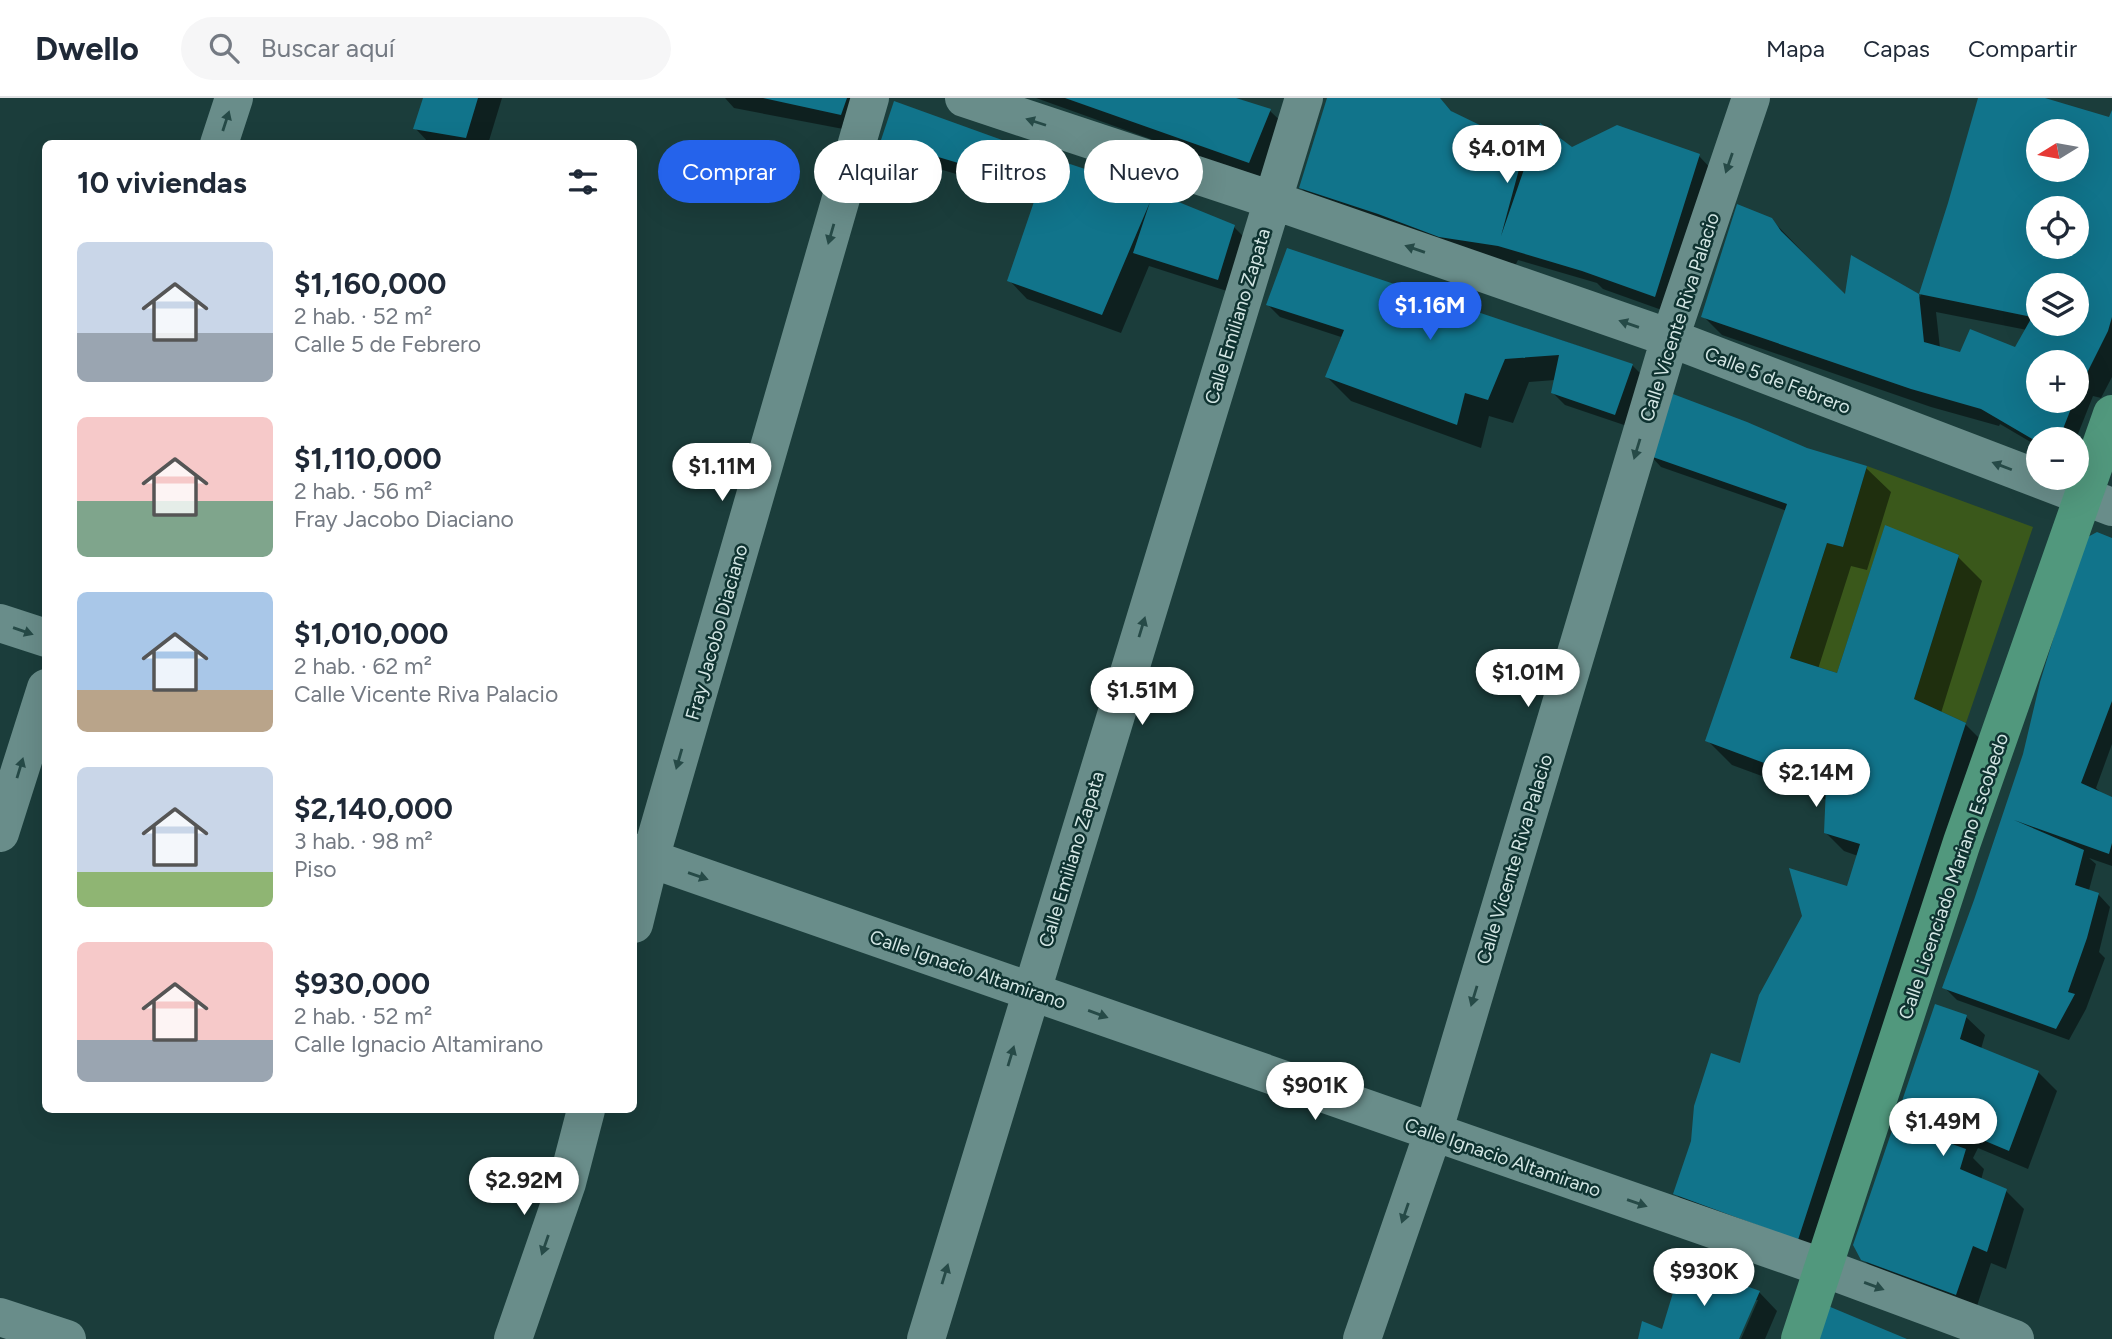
<!DOCTYPE html>
<html lang="es">
<head>
<meta charset="utf-8">
<style>
  :root { --surface:#fff; --page:#f6f6f7; --text:#1f2937; --muted:#747a83; --line:#e0e1e3; --accent:#2563eb }
  body { margin:0; font-family:Figtree,sans-serif; background:var(--page); color:var(--text); height:100vh; display:flex; flex-direction:column; font-size:26px; white-space:nowrap }
  * { box-sizing:border-box; margin:0 }
  p { font-size:23px; color:var(--muted) }
  .icon { flex:none; width:38px; height:38px; fill:none; stroke:currentColor; stroke-width:2; stroke-linecap:round; stroke-linejoin:round }
  .map { position:relative; flex:1; overflow:hidden }
  .side { position:absolute; left:42px; top:42px; width:595px; height:973px; display:flex; flex-direction:column; background:var(--surface); border-radius:10px; box-shadow:0 7px 28px #0002 }
  .side>* { flex:none }
  .guide { position:absolute; left:658px; top:42px; width:665px; height:63px; display:flex; gap:14px }
  .needle { width:46px; rotate:259deg }
  .tools { position:absolute; left:2026px; top:21px; display:grid; gap:14px }
  .tools a { display:grid; place-items:center; width:63px; height:63px; border-radius:50%; background:var(--surface); box-shadow:0 7px 28px #0002; font-size:35px }
  .price { position:absolute; translate:-50% -60px; padding:0 16px; border-radius:24px; background:#fff; color:#222; font-size:23px; line-height:46px; filter:drop-shadow(0 2px 4px #0008) }
  .price::after { content:''; position:absolute; left:50%; top:42px; width:21px; height:16px; margin-left:-10px; background:inherit; clip-path:polygon(0 0,100% 0,50% 100%) }
  .price.selected { background:var(--accent); color:#fff }
  ul { padding:0; list-style:none }
  li { display:flex; align-items:center; gap:21px; height:175px; padding:0 35px }
  li span { display:grid; place-items:center; flex:none; width:196px; height:140px; border-radius:10px; color:#555 }
  li>.icon { margin-inline-start:auto }
  span .icon { width:84px; height:84px; fill:#fffc; stroke-width:1 }
  li b { font-size:30px }
  h2 { display:flex; justify-content:space-between; align-items:center; height:84px; padding:0 35px; font-size:30px }
  .tag { padding:0 24px; border-radius:32px; background:var(--surface); box-shadow:0 7px 28px #0002; font-size:24px; line-height:63px }
  .tag.selected { background:var(--accent); color:#fff }
  header { display:flex; align-items:center; gap:42px; box-sizing:border-box; height:98px; padding:0 35px; background:var(--surface); border-bottom:2px solid var(--line) }
  header strong { font-size:33px }
  nav { display:flex; gap:38px; margin-inline-start:auto; font-size:24px }
  .search { width:490px; height:63px; background:var(--page); display:flex; align-items:center; gap:18px; box-sizing:border-box; padding:0 24px; border-radius:38px; color:var(--muted); font-size:26px }
  .map>svg:first-child { display:block }
  .green { fill:#3a581b }
  .shadow { fill:#0007; fill-rule:evenodd }
  .building { fill:#11748b; fill-rule:evenodd }
  .lines { fill:none; stroke-linecap:round; stroke-linejoin:round }
  .minor { stroke:#698d8a; stroke-width:38 }
  .major { stroke:#51987d; stroke-width:38 }
  .oneway { fill:#264a47 }
  .labels { text-anchor:middle; stroke-width:5; stroke-linejoin:round; paint-order:stroke }
  .street-label { font-size:19px; fill:#d3e6e4; stroke:#0f3331 }
</style>
</head>
<body>
<header>
<strong>Dwello</strong>
<div class="search"><svg class="icon" aria-label="search" viewBox="0 0 24 24"><circle cx="10" cy="10" r="6"/><path d="M15 15l6 6"/></svg>Buscar aquí</div>
<nav><a>Mapa</a><a>Capas</a><a>Compartir</a></nav>
</header>
<div class="map">
<svg width="2112" height="1241" viewBox="0 0 2112 1241">
  <rect width="100%" height="100%" fill="#1b3d3b"/>
  <path class="green" d="M1867 368 2033 429 1966 625 1914 601 1959 457 1885 428 1837 575 1790 560 1827 445 1843 449Z"/>
  <path class="shadow" d="M425 0H502L488 46H430L415 30Z
    M725 0H866L859 34 734 10Z
    M1036 0H1231L1270 13 1289 31 1268 83Z
    M1329 0H1439L1454 16 1524 51 1531 57 1572 51 1699 58 1717 77 1673 216 1603 191 1597 185 1518 162 1516 166 1459 157 1319 108 1301 90Z
    M1979 0H2039L2110 21 2112 16V279L2101 300 2093 298 2076 341H2039V349L2000 326 1999 328 1931 309 1722 237 1703 218 1771 121 1846 199 1853 160 1920 199 1950 106ZM2039 33H2077V72H2039ZM2039 110H2077V149H2039ZM2039 187H2077V226H2039ZM1936 214 2027 232 2016 251 1962 256 1940 250ZM2039 264H2077V303H2039Z
    M883 41 1154 96 1234 129 1246 141 1230 194 1149 168 1121 235 1027 201 1009 182 1037 100 902 60Z
    M1364 179 1561 242 1632 267 1645 280 1627 328 1565 307 1553 295 1555 282 1529 284 1513 325 1489 318 1481 350 1351 303 1327 279 1341 239 1280 219 1268 207Z
    M1806 352 1866 370 1891 394 1867 472 1851 468 1818 571 1838 577 1958 459 1982 483 1941 615 1965 626 1989 650 1816 1159 1694 1114 1675 1095 1742 967 1848 790 1858 758 1844 753 1825 734 1827 702 1732 667 1707 642 1787 413 1661 369 1649 356Z
    M2112 442V646L2096 690 2103 697 2112 701V768L2089 760 2096 766 2089 792 2098 796 2110 809 2099 854 2105 860 2086 911 2069 942 1957 902 1944 889Z
    M1966 919 1985 937 1981 951 2038 974 2057 993 2028 1071 1978 1050 1973 1060 1984 1071 1981 1082 2006 1093 2024 1111 2006 1171 1991 1165 1975 1214 1876 1174 1863 1161Z
    M1759 1194 1777 1213 1765 1241H1741L1758 1202H1754L1737 1241H1639L1663 1234Z"/>
  <path class="building" d="M423 0H478L466 40 413 31Z
    M763 0H847L841 17Z
    M1065 0H1236L1271 11 1249 65Z
    M1327 0H1440L1451 13 1525 49 1501 138 1540 25 1572 49 1617 27 1700 56 1655 199 1582 173 1498 148 1439 139 1378 116 1299 90Z
    M1978 0H2045L2109 19 2112 12V219L2108 233 2077 295V264H2039V303H2074L2059 341H2039V345L1981 311 1911 291 1701 219 1737 106 1772 120 1781 133 1845 196 1851 157 1919 196 1924 244 1960 254 1970 231 2015 249 2032 219 1919 196 1948 105ZM2039 33H2077V72H2039ZM2039 110H2077V149H2039ZM2039 187H2077V226H2039Z
    M894 3 1046 58 1154 94 1235 127 1218 182 1133 155 1150 104 1102 217 1007 183 1039 89 881 42Z
    M1287 150 1633 266 1615 317 1551 295 1559 257 1505 261 1488 302 1465 295 1457 327 1325 279 1344 232 1266 207Z
    M1673 296 1747 324 1807 350 1867 368 1843 449 1827 445 1790 560 1837 575 1885 427 1959 457 1914 601 1966 625 1798 1142 1673 1096 1691 1043 1694 1008 1711 955 1740 965 1759 897 1802 818 1789 770 1847 788 1860 746 1824 735 1826 688 1705 643 1787 406 1647 357Z
    M2097 434 2112 440V603L2081 685 2112 699V745L2109 756 2014 722 2084 752 2075 787 2099 795 2087 840 2068 894 2075 896 2056 931 1942 890 1974 802 2023 656 2040 584 2084 441Z
    M1935 906 1967 917 1960 941 2039 973 2009 1053 1959 1032 1952 1046 1966 1051 1960 1071 2007 1091 1987 1154 1973 1148 1956 1197 1861 1162 1853 1147Z
    M1682 1165 1760 1193 1739 1241H1638L1642 1223 1662 1231Z
    M1828 1208 1907 1241H1819Z"/>
  <g class="lines">
    <path class="minor" d="M964 0 1272 102 1670 240 2112 409
      M219 46 234 0
      M0 525 46 540
      M0 735 46 590
      M634 755 1824 1170 2015 1241
      M634 826 650 761 870 0
      M0 1219 67 1241
      M513 1241 567 1085 586 1012
      M926 1241 1304 0
      M1362 1241 1433 1035 1670 240 1751 0"/>
    <path class="major" d="M1800 1241 1962 744 2112 316"/>
  </g>
  <defs><path id="oneway-solid" d="M-6-.8H1V-3.2L6.5 0L1 3.2V.8H-6Z" transform="scale(1.75)"/></defs>
  <g class="oneway">
    <use href="#oneway-solid" transform="translate(226 23) rotate(-72)"/>
    <use href="#oneway-solid" transform="translate(1036 24) rotate(-162)"/>
    <use href="#oneway-solid" transform="translate(1729 65) rotate(109)"/>
    <use href="#oneway-solid" transform="translate(831 136) rotate(106)"/>
    <use href="#oneway-solid" transform="translate(1415 151) rotate(-161)"/>
    <use href="#oneway-solid" transform="translate(1629 226) rotate(-161)"/>
    <use href="#oneway-solid" transform="translate(1637 351) rotate(107)"/>
    <use href="#oneway-solid" transform="translate(2002 368) rotate(-159)"/>
    <use href="#oneway-solid" transform="translate(1142 529) rotate(-73)"/>
    <use href="#oneway-solid" transform="translate(23 533) rotate(19)"/>
    <use href="#oneway-solid" transform="translate(679 661) rotate(106)"/>
    <use href="#oneway-solid" transform="translate(20 670) rotate(-73)"/>
    <use href="#oneway-solid" transform="translate(698 778) rotate(19)"/>
    <use href="#oneway-solid" transform="translate(1474 898) rotate(107)"/>
    <use href="#oneway-solid" transform="translate(1098 916) rotate(20)"/>
    <use href="#oneway-solid" transform="translate(1011 958) rotate(-73)"/>
    <use href="#oneway-solid" transform="translate(1637 1105) rotate(19)"/>
    <use href="#oneway-solid" transform="translate(1405 1115) rotate(109)"/>
    <use href="#oneway-solid" transform="translate(545 1147) rotate(109)"/>
    <use href="#oneway-solid" transform="translate(945 1176) rotate(-73)"/>
    <use href="#oneway-solid" transform="translate(1874 1188) rotate(20)"/>
  </g>
  <g class="labels">
    <g class="street-label">
      <text transform="translate(1237 218) rotate(-73)" y="7">Calle Emiliano Zapata</text>
      <text transform="translate(1679 219) rotate(-72)" y="7">Calle Vicente Riva Palacio</text>
      <text transform="translate(1778 282) rotate(21)" y="7">Calle 5 de Febrero</text>
      <text transform="translate(716 534) rotate(-74)" y="7">Fray Jacobo Diaciano</text>
      <text transform="translate(1071 761) rotate(-73)" y="7">Calle Emiliano Zapata</text>
      <text transform="translate(1514 761) rotate(-73)" y="7">Calle Vicente Riva Palacio</text>
      <text transform="translate(1953 778) rotate(-71)" y="7">Calle Licenciado Mariano Escobedo</text>
      <text transform="translate(968 871) rotate(19)" y="7">Calle Ignacio Altamirano</text>
      <text transform="translate(1503 1059) rotate(19)" y="7">Calle Ignacio Altamirano</text>
    </g>
  </g>
</svg>
<div class="tools">
<a><svg class="needle" viewBox="-14 -14 28 28"><path d="M0-13l5 13h-10z" fill="#e53935"/><path d="M0 13l5-13h-10z" fill="#747a83"/></svg></a>
<a><svg class="icon" aria-label="locate" viewBox="0 0 24 24"><circle cx="12" cy="12" r="6"/><path d="M12 2v4M12 18v4M2 12h4M18 12h4"/></svg></a>
<a><svg class="icon" aria-label="layers" viewBox="0 0 24 24"><path d="M12 4l9 5-9 5-9-5zM3 14l9 5 9-5"/></svg></a>
<a>+</a>
<a>−</a>
</div>
<b class="price" style="left:1507px;top:87px">$4.01M</b>
<b class="price selected" style="left:1430px;top:244px">$1.16M</b>
<b class="price" style="left:722px;top:405px">$1.11M</b>
<b class="price" style="left:1528px;top:611px">$1.01M</b>
<b class="price" style="left:1142px;top:629px">$1.51M</b>
<b class="price" style="left:1816px;top:711px">$2.14M</b>
<b class="price" style="left:1315px;top:1024px">$901K</b>
<b class="price" style="left:1943px;top:1060px">$1.49M</b>
<b class="price" style="left:524px;top:1119px">$2.92M</b>
<b class="price" style="left:1704px;top:1210px">$930K</b>
<div class="guide">
<a class="tag selected">Comprar</a>
<a class="tag">Alquilar</a>
<a class="tag">Filtros</a>
<a class="tag">Nuevo</a>
</div>
<section class="side">
<h2>10 viviendas<svg class="icon" aria-label="filters" viewBox="0 0 24 24"><path d="M4 7h16M4 17h16"/><circle cx="9" cy="7" r="2"/><circle cx="15" cy="17" r="2"/></svg></h2>
<ul>
<li><span style="background:linear-gradient(#c9d6e8 65%,#9aa5b1 0)"><svg class="icon" aria-label="home" viewBox="0 0 24 24"><path d="M3 11l9-7 9 7M6 9v11h12V9"/></svg></span><div><b>$1,160,000</b><p>2 hab. · 52 m²</p><p>Calle 5 de Febrero</p></div></li>
<li><span style="background:linear-gradient(#f6c9c9 60%,#7fa58c 0)"><svg class="icon" aria-label="home" viewBox="0 0 24 24"><path d="M3 11l9-7 9 7M6 9v11h12V9"/></svg></span><div><b>$1,110,000</b><p>2 hab. · 56 m²</p><p>Fray Jacobo Diaciano</p></div></li>
<li><span style="background:linear-gradient(#a9c7e8 70%,#b9a48a 0)"><svg class="icon" aria-label="home" viewBox="0 0 24 24"><path d="M3 11l9-7 9 7M6 9v11h12V9"/></svg></span><div><b>$1,010,000</b><p>2 hab. · 62 m²</p><p>Calle Vicente Riva Palacio</p></div></li>
<li><span style="background:linear-gradient(#c9d6e8 75%,#8fb573 0)"><svg class="icon" aria-label="home" viewBox="0 0 24 24"><path d="M3 11l9-7 9 7M6 9v11h12V9"/></svg></span><div><b>$2,140,000</b><p>3 hab. · 98 m²</p><p>Piso</p></div></li>
<li><span style="background:linear-gradient(#f6c9c9 70%,#9aa5b1 0)"><svg class="icon" aria-label="home" viewBox="0 0 24 24"><path d="M3 11l9-7 9 7M6 9v11h12V9"/></svg></span><div><b>$930,000</b><p>2 hab. · 52 m²</p><p>Calle Ignacio Altamirano</p></div></li>
</ul>
</section>
</div>
</body>
</html>
